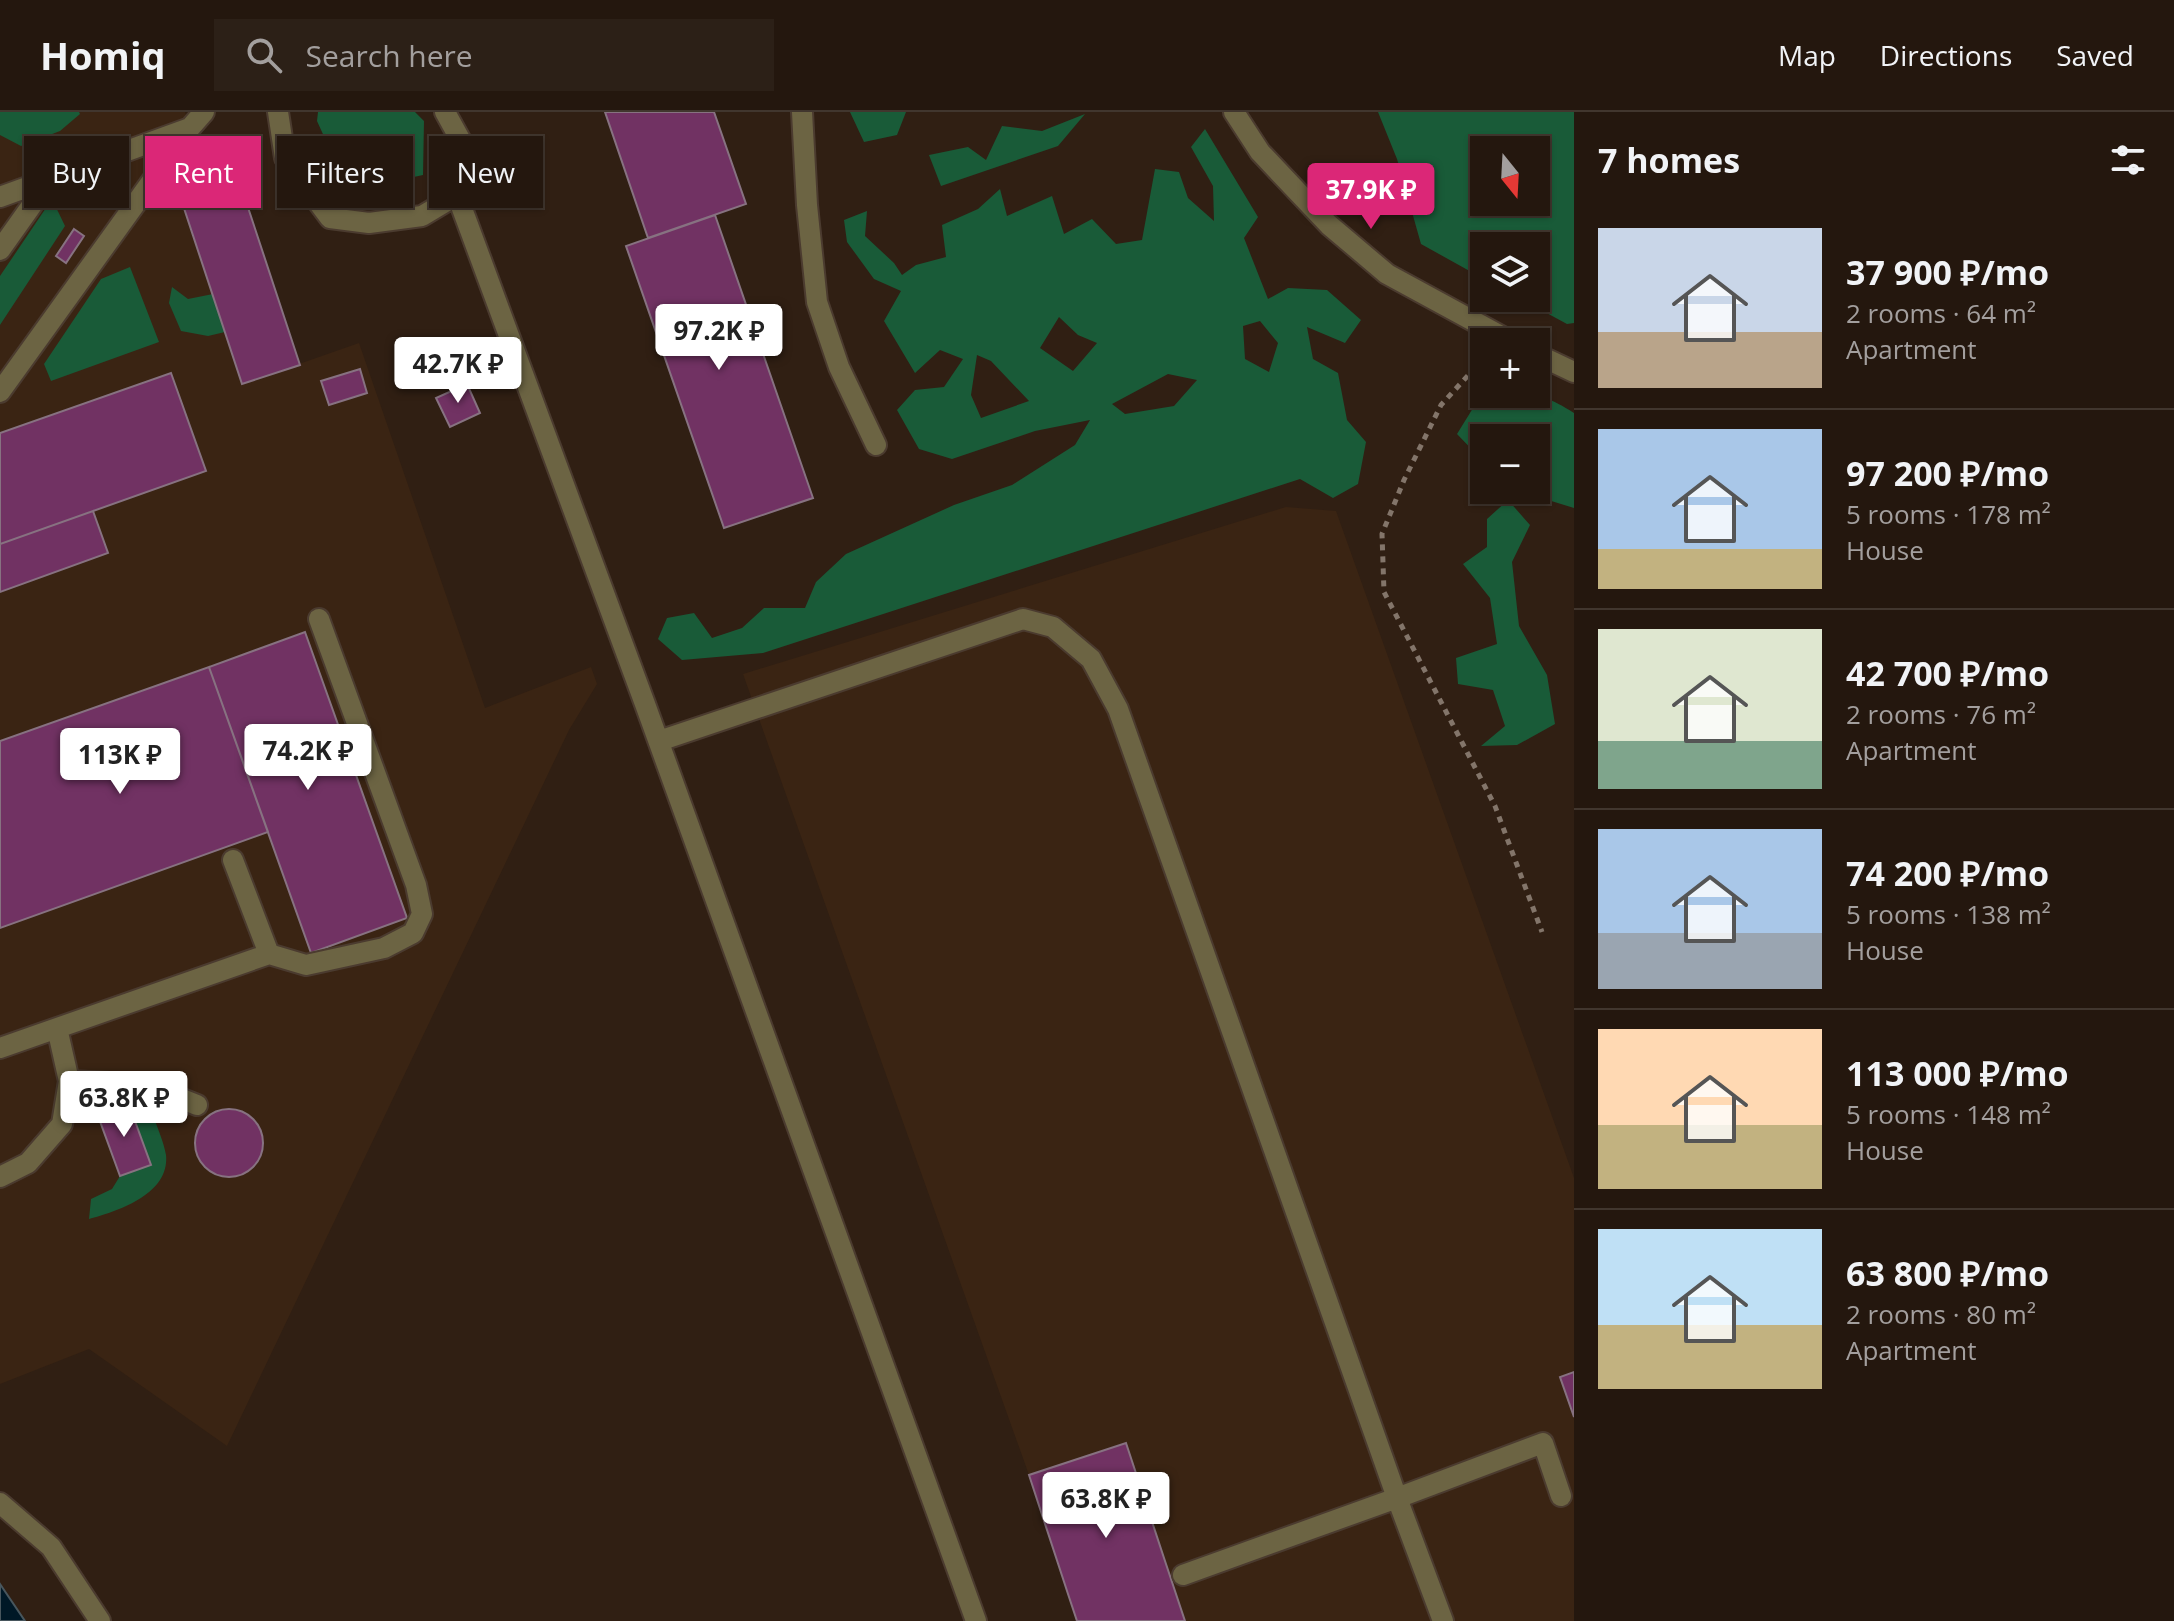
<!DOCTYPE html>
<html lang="en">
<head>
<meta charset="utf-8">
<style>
  :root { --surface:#24170e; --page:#2c2017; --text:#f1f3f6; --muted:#a39f9e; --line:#41362e; --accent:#db2777 }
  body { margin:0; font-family:"Open Sans",sans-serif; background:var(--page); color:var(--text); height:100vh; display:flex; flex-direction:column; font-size:30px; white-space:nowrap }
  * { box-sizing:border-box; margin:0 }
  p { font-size:26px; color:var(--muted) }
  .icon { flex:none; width:44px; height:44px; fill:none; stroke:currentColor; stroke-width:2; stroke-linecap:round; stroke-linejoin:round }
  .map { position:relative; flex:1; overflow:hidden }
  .sheet { display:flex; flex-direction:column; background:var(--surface); width:600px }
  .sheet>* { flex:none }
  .banner { position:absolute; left:24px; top:24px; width:760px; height:72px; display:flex; gap:16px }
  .needle { width:52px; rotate:162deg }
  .buttons { position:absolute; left:1470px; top:24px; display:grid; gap:16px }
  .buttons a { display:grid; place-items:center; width:80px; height:80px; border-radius:0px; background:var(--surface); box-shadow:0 2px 6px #0004,0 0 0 2px var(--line); font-size:40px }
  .price { position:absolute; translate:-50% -68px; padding:0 18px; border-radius:8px; background:#fff; color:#222; font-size:26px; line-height:52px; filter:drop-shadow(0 2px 4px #0008) }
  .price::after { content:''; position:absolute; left:50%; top:48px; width:24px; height:18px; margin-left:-12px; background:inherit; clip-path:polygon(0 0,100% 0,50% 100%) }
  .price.current { background:var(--accent); color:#fff }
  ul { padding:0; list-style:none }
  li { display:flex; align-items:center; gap:24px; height:200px; padding:0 24px }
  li+li { border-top:2px solid var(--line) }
  li span { display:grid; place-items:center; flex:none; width:224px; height:160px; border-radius:0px; color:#555 }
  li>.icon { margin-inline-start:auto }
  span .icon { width:96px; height:96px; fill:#fffc; stroke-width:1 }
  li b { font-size:34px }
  h2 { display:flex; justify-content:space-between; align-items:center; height:96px; padding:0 24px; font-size:34px }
  .tag { padding:0 28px; border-radius:0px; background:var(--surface); box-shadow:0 2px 6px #0004,0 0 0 2px var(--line); font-size:28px; line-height:72px }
  .tag.current { background:var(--accent); color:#fff }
  header { display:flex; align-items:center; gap:48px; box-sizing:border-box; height:112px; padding:0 40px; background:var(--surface); border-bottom:2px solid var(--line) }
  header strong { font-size:38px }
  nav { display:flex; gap:44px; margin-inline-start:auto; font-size:28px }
  .search { width:560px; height:72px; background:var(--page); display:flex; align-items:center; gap:20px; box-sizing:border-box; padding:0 28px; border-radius:0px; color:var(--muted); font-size:30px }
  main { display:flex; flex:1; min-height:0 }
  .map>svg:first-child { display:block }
  .built { fill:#3a2413 }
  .forest { fill:#195b38; fill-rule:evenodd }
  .water { fill:#001826; stroke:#48565d; stroke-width:2 }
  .building { fill:#713263; stroke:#877281; stroke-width:2 }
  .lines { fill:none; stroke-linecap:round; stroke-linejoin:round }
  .minor-casing { stroke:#4b3b2f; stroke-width:24 }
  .path { stroke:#83756a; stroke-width:5; stroke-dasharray:6 6; stroke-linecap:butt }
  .minor { stroke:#6c6443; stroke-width:20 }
</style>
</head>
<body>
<header>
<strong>Homiq</strong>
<div class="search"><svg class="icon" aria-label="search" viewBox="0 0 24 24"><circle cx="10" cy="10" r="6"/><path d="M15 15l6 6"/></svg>Search here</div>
<nav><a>Map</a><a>Directions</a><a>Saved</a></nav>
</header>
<main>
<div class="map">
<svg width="1574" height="1509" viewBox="0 0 1574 1509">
  <rect width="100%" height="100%" fill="#301f13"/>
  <path class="built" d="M0 0H185L205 62 176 73 242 272 359 231 485 596 591 555 597 572 569 618 227 1334 89 1237 0 1272Z
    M1286 395 1336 399 1574 1066V1509H1077L1029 1363 743 562Z"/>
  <path class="forest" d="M0 0H79L80 2 60 19 21 34 0 23Z
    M318 0H415L424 9 423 63 386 71 337 53 317 9Z
    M850 0H906L897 23 864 30Z
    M1378 0H1574V211L1567 212 1519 186H1536V134H1484V167L1421 132 1397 47ZM1484 38H1536V90H1484Z
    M1085 2 1058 34 941 74 929 43 968 35 986 48 1002 14 1042 19Z
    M1205 17 1258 105 1244 126 1268 187 1288 176 1327 178 1361 208 1345 231 1307 215 1313 247 1338 261 1347 308 1366 330 1358 372 1333 386 1300 367 763 541 682 548 658 527 667 506 694 501 712 526 742 516 764 496H805L816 470 846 442 954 393 1012 373 1075 333 1090 308 1035 319 952 347 919 337 897 298 915 278 944 275 963 247 940 238 915 261 884 209 901 179 874 167 847 130 844 108 867 99 865 124 894 151 902 163 916 153 946 145 942 113 978 97 1000 77 1007 104 1052 84 1064 122 1092 107 1116 132 1142 128 1155 57 1179 60 1188 86 1214 109 1213 74 1191 35ZM1059 205 1078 223 1097 231 1073 259 1040 236ZM1260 209 1278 231 1269 260 1245 247 1243 214ZM977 243 991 249 1029 289 981 306 971 283ZM1168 262 1197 268 1174 294 1125 302 1112 292Z
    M52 87 65 114 0 213V164Z
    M130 155 159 230 51 269 44 252 101 167Z
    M172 175 188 187 213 182 225 220 208 224 181 219 169 191Z
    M1493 282C1533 282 1539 279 1574 301V396L1548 388 1536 365V326H1484V346L1481 347 1457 322 1478 288Z
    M1508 388 1530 413 1512 450 1519 514 1547 563 1555 612 1517 633 1481 634 1505 614 1493 578 1458 572 1456 546 1497 532 1490 486 1463 452 1487 435V407Z
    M128 990 154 1006C158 1017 164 1031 166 1043 170 1082 118 1099 89 1107L91 1087 112 1077 120 1064 151 1052Z"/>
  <path class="water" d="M0 1472 25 1509H0Z"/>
  <path class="building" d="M605 0H714L746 92 648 126Z
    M234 53 300 253 242 272 176 72Z
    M715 103 813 386 724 416 626 134Z
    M74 117 84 124 66 151 56 144Z
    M360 257 367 281 329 293 321 269Z
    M171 261 206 359 0 432V321Z
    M467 272 480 301 450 315 436 286Z
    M93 399 108 441 0 480V432Z
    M305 520 407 806 311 841 209 555Z
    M209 555 268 720 0 816V629Z
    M128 990 151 1053 120 1064 97 1001Z
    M195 1031a34 34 0 1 1 68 0a34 34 0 1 1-68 0Z
    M1574 1260V1305L1560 1265Z
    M1126 1331 1166 1452 1185 1509H1077L1069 1485 1029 1363Z"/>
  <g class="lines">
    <defs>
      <path id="minor" d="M278 0 285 46 330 106 369 111 422 104 457 83
        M445 0 466 38 457 83 645 592 976 1509
        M802 0 807 93 817 190 839 255 876 333
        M1234 0 1260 40 1329 113 1387 162 1512 230
        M0 85 190 16 204 0
        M0 138 49 69
        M1536 242 1574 260
        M0 280 190 16
        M659 629 1023 507 1053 515 1091 547 1118 597 1397 1386 1443 1509
        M269 842 306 853 384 836 413 821 422 802 416 773 319 507
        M0 936 269 842 233 748
        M69 969 130 972 167 981 197 993
        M0 1065 28 1051 62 1012 69 969 57 916
        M0 1391 51 1435 100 1509
        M1183 1463 1397 1386 1543 1331 1561 1384"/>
    </defs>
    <use href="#minor" class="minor-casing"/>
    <path class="path" d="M1484 246 1441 293 1404 368 1382 422 1384 480 1495 694 1542 820"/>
    <use href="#minor" class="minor"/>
  </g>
</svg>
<div class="buttons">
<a><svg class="needle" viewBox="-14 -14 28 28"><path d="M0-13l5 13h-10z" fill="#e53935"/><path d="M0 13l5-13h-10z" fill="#a39f9e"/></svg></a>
<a><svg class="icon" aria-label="layers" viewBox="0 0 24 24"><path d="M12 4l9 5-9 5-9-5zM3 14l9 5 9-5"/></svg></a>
<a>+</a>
<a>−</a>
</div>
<b class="price current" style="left:1371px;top:119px">37.9K ₽</b>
<b class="price" style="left:719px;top:260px">97.2K ₽</b>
<b class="price" style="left:458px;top:293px">42.7K ₽</b>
<b class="price" style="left:308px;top:680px">74.2K ₽</b>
<b class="price" style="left:120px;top:684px">113K ₽</b>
<b class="price" style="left:124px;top:1027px">63.8K ₽</b>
<b class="price" style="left:1106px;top:1428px">63.8K ₽</b>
<div class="banner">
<a class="tag">Buy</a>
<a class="tag current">Rent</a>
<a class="tag">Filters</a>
<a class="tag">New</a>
</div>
</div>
<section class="sheet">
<h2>7 homes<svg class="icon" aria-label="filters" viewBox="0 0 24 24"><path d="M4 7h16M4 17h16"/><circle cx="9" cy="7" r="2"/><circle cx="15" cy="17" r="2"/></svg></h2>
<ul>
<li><span style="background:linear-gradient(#c9d6e8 65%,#b9a48a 0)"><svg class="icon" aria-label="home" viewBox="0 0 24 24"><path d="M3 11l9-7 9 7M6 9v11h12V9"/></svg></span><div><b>37 900 ₽/mo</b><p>2 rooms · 64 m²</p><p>Apartment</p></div></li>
<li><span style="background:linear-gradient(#a9c7e8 75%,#c2b280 0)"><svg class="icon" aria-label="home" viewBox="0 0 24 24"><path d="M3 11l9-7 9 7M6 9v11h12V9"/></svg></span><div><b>97 200 ₽/mo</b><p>5 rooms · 178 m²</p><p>House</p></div></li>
<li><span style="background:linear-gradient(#dfe7d0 70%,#7fa58c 0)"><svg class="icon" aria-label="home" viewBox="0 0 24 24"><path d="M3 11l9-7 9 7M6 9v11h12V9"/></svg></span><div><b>42 700 ₽/mo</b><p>2 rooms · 76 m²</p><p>Apartment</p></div></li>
<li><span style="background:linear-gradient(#a9c7e8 65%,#9aa5b1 0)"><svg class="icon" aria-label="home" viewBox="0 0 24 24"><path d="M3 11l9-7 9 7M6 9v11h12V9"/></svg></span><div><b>74 200 ₽/mo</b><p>5 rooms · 138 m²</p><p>House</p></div></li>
<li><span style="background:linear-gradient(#ffd9b3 60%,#c2b280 0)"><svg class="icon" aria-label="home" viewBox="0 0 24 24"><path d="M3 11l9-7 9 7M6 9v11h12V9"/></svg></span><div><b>113 000 ₽/mo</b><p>5 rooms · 148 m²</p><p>House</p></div></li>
<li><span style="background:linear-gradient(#bfe0f5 60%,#c2b280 0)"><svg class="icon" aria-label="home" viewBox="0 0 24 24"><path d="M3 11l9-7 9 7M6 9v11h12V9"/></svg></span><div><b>63 800 ₽/mo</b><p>2 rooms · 80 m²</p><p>Apartment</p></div></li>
</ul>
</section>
</main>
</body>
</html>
